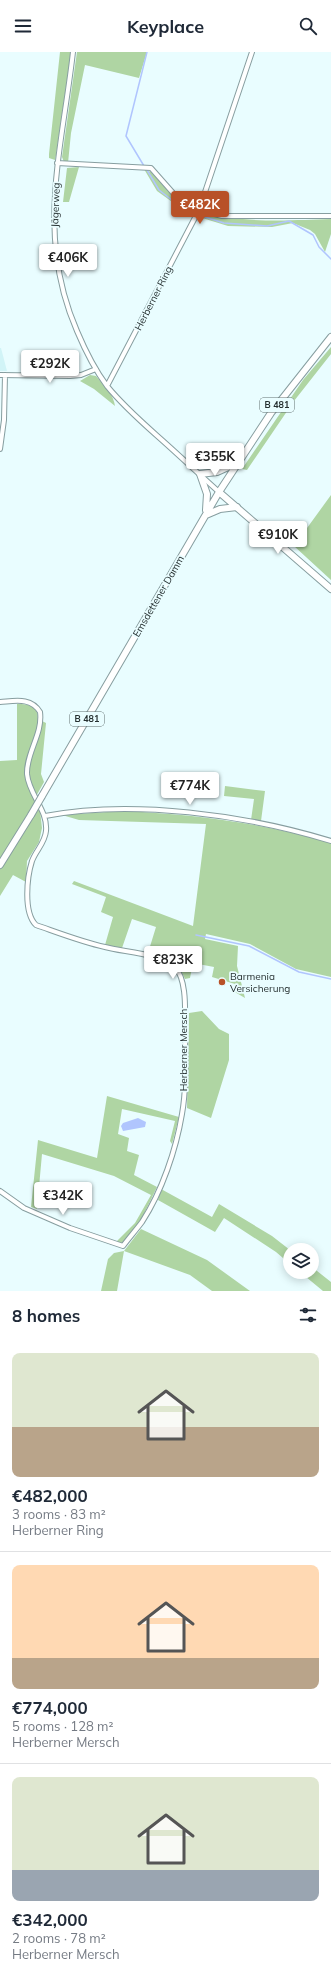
<!DOCTYPE html>
<html lang="en">
<head>
<meta charset="utf-8">
<style>
  :root { --surface:#fff; --page:#f6f6f7; --text:#1f2937; --muted:#747a83; --line:#e0e1e3; --accent:#b85127 }
  body { margin:0; font-family:Mulish,sans-serif; background:var(--page); color:var(--text); height:100vh; display:flex; flex-direction:column; font-size:15px; white-space:nowrap }
  * { box-sizing:border-box; margin:0 }
  p { font-size:13px; color:var(--muted) }
  .icon { flex:none; width:22px; height:22px; fill:none; stroke:currentColor; stroke-width:2; stroke-linecap:round; stroke-linejoin:round }
  .map { position:relative; height:1239px; overflow:hidden }
  .details { display:flex; flex-direction:column; background:var(--surface); flex:1 }
  .details>* { flex:none }
  .fabs { position:absolute; left:283px; top:1191px; display:grid; gap:8px }
  .fabs a { display:grid; place-items:center; width:36px; height:36px; border-radius:50%; background:var(--surface); box-shadow:0 2px 10px #0003; font-size:20px }
  .price { position:absolute; translate:-50% -34px; padding:0 9px; border-radius:4px; background:#fff; color:#222; font-size:13px; line-height:26px; filter:drop-shadow(0 1px 2px #0008) }
  .price::after { content:''; position:absolute; left:50%; top:24px; width:12px; height:9px; margin-left:-6px; background:inherit; clip-path:polygon(0 0,100% 0,50% 100%) }
  .price.current { background:var(--accent); color:#fff }
  ul { padding:0; list-style:none }
  li { display:grid; align-content:center; gap:8px; height:212px; padding:0 12px }
  li+li { border-top:1px solid var(--line) }
  li span { display:grid; place-items:center; height:124px; border-radius:8px; color:#555 }
  li>.icon { margin-inline-start:auto }
  span .icon { width:72px; height:72px; fill:#fffc; stroke-width:1 }
  li b { font-size:17px }
  h2 { display:flex; justify-content:space-between; align-items:center; height:48px; padding:0 12px; font-size:17px }
  header { display:flex; justify-content:space-between; align-items:center; height:52px; padding:0 12px; background:var(--surface); font-size:18px; font-weight:700 }
  .map>svg:first-child { display:block }
  .built { fill:#d1f4f7 }
  .green { fill:#afd5a3 }
  .water { fill:#b0c5fe }
  .lines { fill:none; stroke-linecap:round; stroke-linejoin:round }
  .stream { stroke:#b0c5fe; stroke-width:1.5 }
  .street-casing { stroke:#879ea0; stroke-width:6 }
  .secondary-casing { stroke:#879ea0; stroke-width:8 }
  .primary-casing { stroke:#879ea0; stroke-width:8 }
  .street { stroke:#fff; stroke-width:4 }
  .secondary { stroke:#fff; stroke-width:6 }
  .primary { stroke:#fff; stroke-width:6 }
  .primary-bridge-casing { stroke:#879ea0; stroke-width:8; stroke-linecap:butt }
  .primary-bridge { stroke:#fff; stroke-width:6 }
  .poi-dot { fill:#b85127; stroke:#e9fdff; stroke-width:1.5 }
  .labels { text-anchor:middle; stroke-width:3.5; stroke-linejoin:round; paint-order:stroke }
  .shield { fill:#e9fdff; stroke:#606e6f; stroke-width:1 }
  .shield-label { font-size:9px; font-weight:bold; fill:#263031 }
  .street-label { font-size:10px; fill:#263031; stroke:#e9fdff }
  .poi-label { font-size:10px; fill:#263031; stroke:#e9fdff; text-anchor:start }
</style>
</head>
<body>
<header><svg class="icon" aria-label="menu" viewBox="0 0 24 24"><path d="M4 6h16M4 12h16M4 18h16"/></svg>Keyplace<svg class="icon" aria-label="search" viewBox="0 0 24 24"><circle cx="10" cy="10" r="6"/><path d="M15 15l6 6"/></svg></header>
<div class="map">
<svg width="331" height="1239" viewBox="0 0 331 1239">
  <rect width="100%" height="100%" fill="#e9fdff"/>
  <path class="built" d="M0 296H1L7 319H0Z"/>
  <path class="green" d="M60 0H71L56 103 55 108 49 106V102Z
    M77 0H147L139 26 85 13 71 81 68 111 64 110 62 105Z
    M79 115 69 150H63L67 116Z
    M144 117 151 120 173 143 193 156 194 159 192 163 186 160 157 139Z
    M207 160C242 172 294 168 331 167V182L325 200 315 182 310 178 293 171 272 175 228 174 199 165 200 162Z
    M331 295V302L294 349 247 418 242 417 303 328Z
    M90 323 96 324C103 332 114 343 115 354L94 337 80 329Z
    M331 443V528L294 494Z
    M17 652C29 652 38 654 38 667L46 671 41 722 44 730 34 748 40 758 42 776 39 790 27 809 26 830 13 823 0 844V709L17 708Z
    M225 734 265 739 261 769 251 768 254 747 224 744Z
    M122 759C193 762 263 771 331 791V925L296 917 250 892 206 882 205 887 238 894 237 914 245 946 233 939 235 932 212 925 214 915 193 911 190 926 185 927C178 909 166 904 148 901L156 875 132 867 122 896 105 893 113 865 101 860 106 845 72 832 74 829 193 874 206 772 79 768 62 763Z
    M202 959 219 977 229 982V1008L211 1066 187 1056 189 961Z
    M107 1044 179 1065 172 1092 170 1089 175 1069 122 1057 118 1082 129 1086 127 1099 139 1103 134 1123 157 1135 140 1170 122 1192 119 1191 117 1189 135 1171 151 1143 114 1124 42 1102 37 1157 31 1155 38 1088 97 1106Z
    M161 1137 212 1165 219 1152 272 1184 290 1198V1212L276 1200 224 1166 215 1180 158 1148Z
    M141 1177 207 1208 250 1239H212L190 1223 124 1199 117 1239H101L108 1207 114 1201 124 1199Z
    M312 1215 331 1230V1239H323L300 1220H312Z"/>
  <path class="water" d="M138 1066 146 1070 145 1075 123 1079 121 1074 123 1071Z"/>
  <g class="lines">
    <path class="stream" d="M144 114 126 84 147 0
      M147 118 159 138 186 159 224 171 267 174 289 169 313 183 319 195 331 207
      M196 883 249 894 299 920 331 927"/>
    <defs>
      <path id="street" d="M73 0C62 98 35 183 77 279 85 298 95 318 107 334 124 355 144 372 163 389 182 406 200 423 219 440
        M252 0 199 158 222 164H331
        M57 111 151 116 174 142 199 158 107 334
        M0 323 70 324 81 323 96 317
        M0 397 4 368 5 323
        M0 650C15 649 31 645 40 660 43 682 26 701 27 722 29 743 48 758 46 779 45 791 36 798 32 809 27 825 23 860 36 873 59 881 82 890 105 895 123 900 162 902 175 915 187 928 185 958 185 974 185 1003 187 1034 182 1062 176 1098 162 1139 142 1170 136 1178 129 1186 123 1194L70 1176 24 1156 0 1139
        M45 764C132 747 246 763 331 789"/>
      <path id="secondary" d="M219 440 331 537"/>
      <path id="primary" d="M206 458 207 442 200 422 217 420 237 411
        M206 463 220 457 237 455
        M42 744 219 440 271 361 331 285
        M0 813 31 763"/>
    </defs>
    <use href="#street" class="street-casing"/>
    <use href="#secondary" class="secondary-casing"/>
    <use href="#primary" class="primary-casing"/>
    <use href="#street" class="street"/>
    <use href="#secondary" class="secondary"/>
    <use href="#primary" class="primary"/>
    <defs>
      <path id="primary-bridge" d="M31 763 42 744"/>
    </defs>
    <use href="#primary-bridge" class="primary-bridge-casing"/>
    <use href="#primary-bridge" class="primary-bridge"/>
  </g>
  <circle class="poi-dot" cx="222" cy="930" r="4"/>
  <g class="labels">
    <g class="shield">
      <rect x="260" y="346" width="34" height="14" rx="3"/>
      <rect x="70" y="660" width="34" height="14" rx="3"/>
    </g>
    <g class="shield-label">
      <text x="277" y="356">B 481</text>
      <text x="87" y="670">B 481</text>
    </g>
    <g class="street-label">
      <text transform="translate(55 153) rotate(-88)" y="4">Jägerweg</text>
      <text transform="translate(153 246) rotate(-63)" y="4">Herberner Ring</text>
      <text transform="translate(158 544) rotate(-60)" y="4">Emsdettener Damm</text>
      <text transform="translate(183 998) rotate(-90)" y="4">Herberner Mersch</text>
    </g>
    <g class="poi-label">
      <text x="230" y="928">Barmenia<tspan x="230" dy="12">Versicherung</tspan></text>
    </g>
  </g>
</svg>
<div class="fabs">
<a><svg class="icon" aria-label="layers" viewBox="0 0 24 24"><path d="M12 4l9 5-9 5-9-5zM3 14l9 5 9-5"/></svg></a>
</div>
<b class="price current" style="left:200px;top:173px">€482K</b>
<b class="price" style="left:68px;top:226px">€406K</b>
<b class="price" style="left:50px;top:332px">€292K</b>
<b class="price" style="left:215px;top:425px">€355K</b>
<b class="price" style="left:278px;top:503px">€910K</b>
<b class="price" style="left:190px;top:754px">€774K</b>
<b class="price" style="left:173px;top:928px">€823K</b>
<b class="price" style="left:63px;top:1164px">€342K</b>
</div>
<section class="details">
<h2>8 homes<svg class="icon" aria-label="filters" viewBox="0 0 24 24"><path d="M4 7h16M4 17h16"/><circle cx="9" cy="7" r="2"/><circle cx="15" cy="17" r="2"/></svg></h2>
<ul>
<li><span style="background:linear-gradient(#dfe7d0 60%,#b9a48a 0)"><svg class="icon" aria-label="home" viewBox="0 0 24 24"><path d="M3 11l9-7 9 7M6 9v11h12V9"/></svg></span><div><b>€482,000</b><p>3 rooms · 83 m²</p><p>Herberner Ring</p></div></li>
<li><span style="background:linear-gradient(#ffd9b3 75%,#b9a48a 0)"><svg class="icon" aria-label="home" viewBox="0 0 24 24"><path d="M3 11l9-7 9 7M6 9v11h12V9"/></svg></span><div><b>€774,000</b><p>5 rooms · 128 m²</p><p>Herberner Mersch</p></div></li>
<li><span style="background:linear-gradient(#dfe7d0 75%,#9aa5b1 0)"><svg class="icon" aria-label="home" viewBox="0 0 24 24"><path d="M3 11l9-7 9 7M6 9v11h12V9"/></svg></span><div><b>€342,000</b><p>2 rooms · 78 m²</p><p>Herberner Mersch</p></div></li>
</ul>
</section>
</body>
</html>
